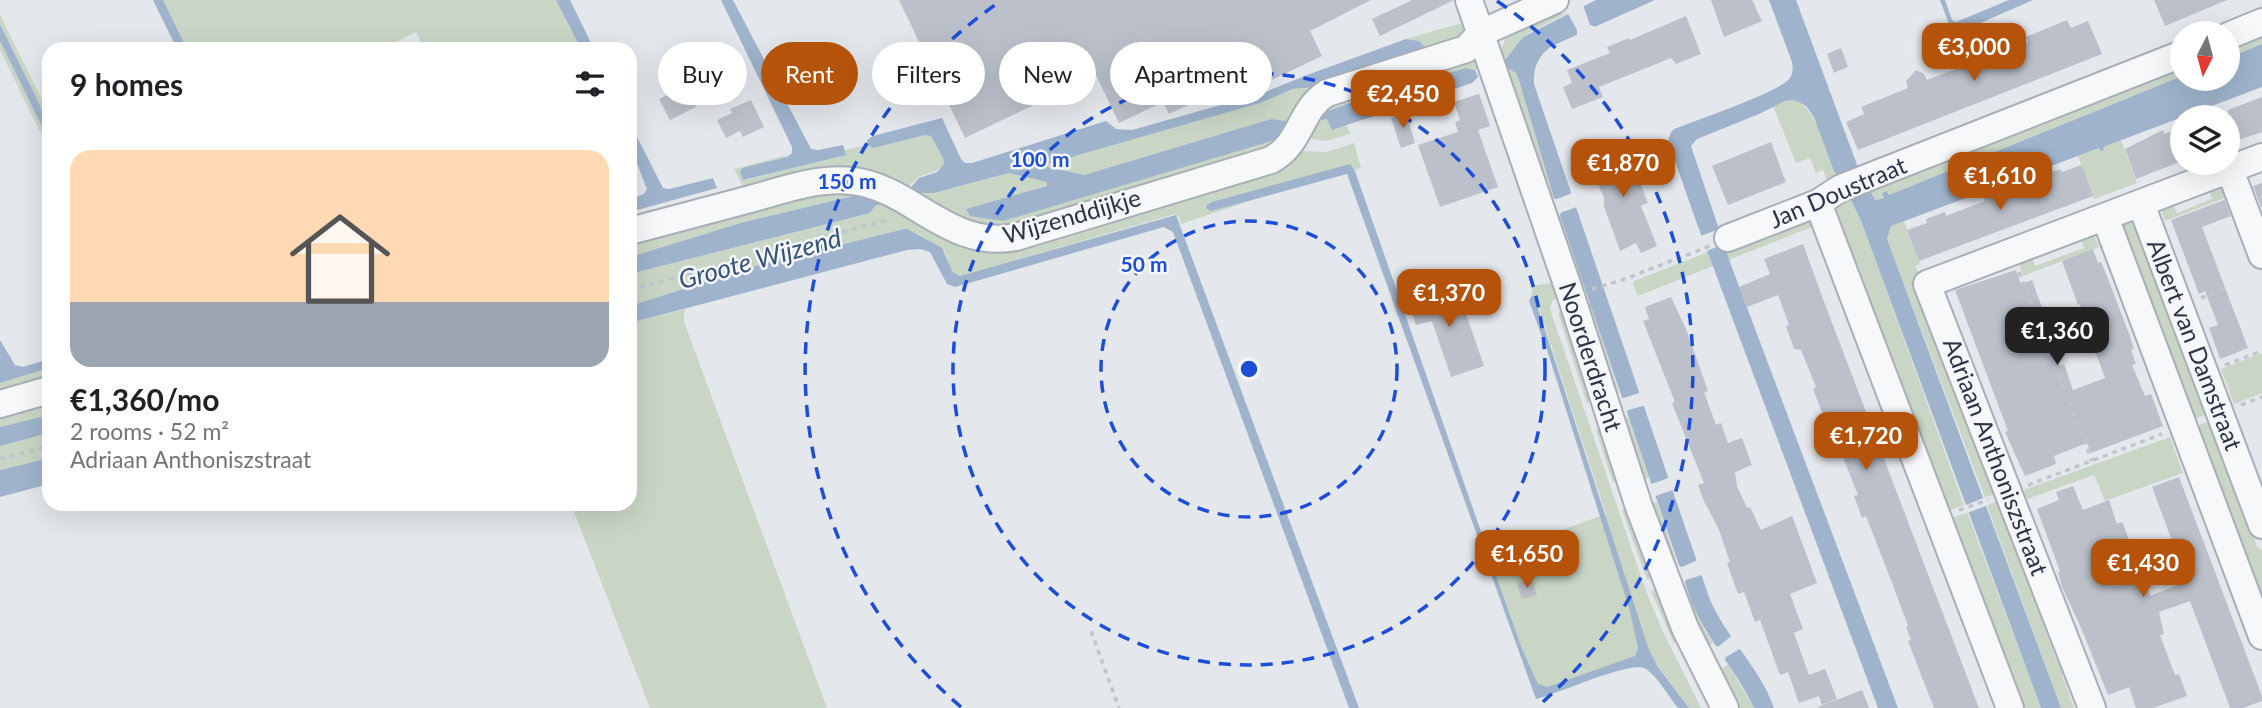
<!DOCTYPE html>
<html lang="en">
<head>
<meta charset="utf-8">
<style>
  :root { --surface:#fff; --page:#f6f6f6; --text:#202124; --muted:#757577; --accent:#b45309 }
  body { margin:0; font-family:Lato,sans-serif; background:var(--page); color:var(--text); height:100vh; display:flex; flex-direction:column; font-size:26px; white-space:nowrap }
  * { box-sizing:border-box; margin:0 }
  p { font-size:23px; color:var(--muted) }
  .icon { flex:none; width:38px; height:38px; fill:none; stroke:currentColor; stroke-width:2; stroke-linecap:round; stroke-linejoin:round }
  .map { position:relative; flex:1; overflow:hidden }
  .sheet { position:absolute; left:42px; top:42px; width:595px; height:469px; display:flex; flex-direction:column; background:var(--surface); border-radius:21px; box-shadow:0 7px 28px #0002 }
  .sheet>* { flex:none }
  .banner { position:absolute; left:658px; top:42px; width:665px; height:63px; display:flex; gap:14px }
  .needle { width:46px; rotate:186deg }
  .tools { position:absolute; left:2170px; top:21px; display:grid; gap:14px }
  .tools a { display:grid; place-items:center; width:70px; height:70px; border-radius:50%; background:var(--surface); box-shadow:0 7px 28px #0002; font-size:35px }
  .price { position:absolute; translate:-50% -60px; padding:0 16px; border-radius:14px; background:var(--accent); color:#fff; font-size:23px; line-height:46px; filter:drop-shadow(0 2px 4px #0008) }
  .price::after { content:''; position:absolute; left:50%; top:42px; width:21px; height:16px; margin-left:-10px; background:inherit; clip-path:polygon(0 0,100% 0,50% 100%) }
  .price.current { background:#222; color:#fff }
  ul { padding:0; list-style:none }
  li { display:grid; align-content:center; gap:14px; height:371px; padding:0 28px }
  li span { display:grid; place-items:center; height:217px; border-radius:21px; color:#555 }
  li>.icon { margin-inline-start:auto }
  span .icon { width:126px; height:126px; fill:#fffc; stroke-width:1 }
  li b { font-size:30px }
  h2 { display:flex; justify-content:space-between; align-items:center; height:84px; padding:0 28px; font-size:30px }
  .pill { padding:0 24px; border-radius:32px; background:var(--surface); box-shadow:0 7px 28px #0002; font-size:24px; line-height:63px }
  .pill.current { background:var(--accent); color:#fff }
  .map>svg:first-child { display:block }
  .green { fill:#c9d6c5 }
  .water { fill:#9fb4cc }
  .pier { fill:#e4e7ec }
  .building { fill:#bbc0ca }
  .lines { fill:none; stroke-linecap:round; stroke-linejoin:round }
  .minor-casing { stroke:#a9aeb7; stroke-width:30 }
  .path { stroke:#c2c5cb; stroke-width:3.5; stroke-dasharray:5 5; stroke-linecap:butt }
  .minor { stroke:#f7f8fa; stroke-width:26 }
  .ring { fill:none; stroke:#1d4ed8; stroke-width:3.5; stroke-dasharray:12 9 }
  .labels { text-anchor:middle; stroke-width:5; stroke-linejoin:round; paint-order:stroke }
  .street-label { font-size:24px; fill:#2b3445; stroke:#f4f6f9 }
  .water-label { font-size:26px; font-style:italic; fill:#34527a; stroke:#f4f6f9 }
  .centre { fill:#1d4ed8; stroke:#f4f6f9; stroke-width:3.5 }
  .ring-label { font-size:21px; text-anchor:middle; font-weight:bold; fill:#1d4ed8; stroke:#f4f6f9; stroke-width:5; stroke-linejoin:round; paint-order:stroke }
</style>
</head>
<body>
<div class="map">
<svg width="2262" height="708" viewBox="0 0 2262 708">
  <rect width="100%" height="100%" fill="#e4e7ec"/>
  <path class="green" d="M163 0H556L581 49H424L416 32 382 49H187Z
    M1559 8 1562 14 1569 12 1523 36 1514 51 1501 61V51L1507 34Z
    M0 15 49 114V124L0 24Z
    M1462 23 1463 30 1460 37 1299 118 1286 121 1271 119 1084 175 1048 167 1047 164 1260 103 1293 89 1317 87 1425 47 1419 41 1406 39Z
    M2262 30V44L2228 58V44Z
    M0 41 49 141V150L0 50Z
    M1467 61 1479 63 1482 67 1475 70 1466 68 1373 94 1317 114 1320 109Z
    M2182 62V76L1889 195 1888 192 1884 197 1875 200 1869 189 2025 130Z
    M1507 68 1516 73 1518 77 1554 198 1546 196 1503 69Z
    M1794 100C1817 108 1831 156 1840 177L1828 183 1823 170 1816 173 1810 158 1796 163 1773 106 1785 101Z
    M1327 119 1338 126 1346 124 1350 134 1326 141 1312 139 1307 133 1312 123Z
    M925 135H931L943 158 944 164C936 174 927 172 918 178 909 185 911 187 899 191L744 189 734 169 784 156 787 157 742 168 745 180 845 155V150L868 145 873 148Z
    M1281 137 1282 144 988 233 913 193 954 188 1009 173 1047 182V186L1028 190 1211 159Z
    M2121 140 2137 183 2094 199 2078 156 2100 148 2101 151 2103 150 2102 147Z
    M1354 143 1361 168 1300 184 1181 224 1179 217 1175 214 964 275H957L953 272 945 252 907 229H904L755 266 630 306V274L870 213 875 206 889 201 971 243 1297 151 1327 152Z
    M841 186 873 200 857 195 744 222 630 257V236Z
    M2225 186 2230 196 2165 221 2159 205 2171 200 2177 213 2212 199 2208 187Z
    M1849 197 1861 221 1964 505 1945 512 1939 498 1943 490 1931 459 1923 455 1902 401 1906 393 1894 361 1887 358 1866 303 1869 295 1857 263 1850 260 1832 214 1836 204Z
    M1560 215 1583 281 1576 282 1555 222Z
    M1811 216 1814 226 1729 260 1724 245Z
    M2139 219 2213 412 2188 421 2116 227Z
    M1904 221 1920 264 1916 266 1975 443 1987 475 2001 491 1985 498 1887 239 1891 226Z
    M2092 230 2099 247 2023 276 2018 261 2030 254 2035 266 2084 248 2080 235Z
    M1708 252 1713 266 1638 296 1633 284 1634 281Z
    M1551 283 1560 296 1552 301 1550 309 1647 594 1663 632 1701 708H1689L1652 658 1537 693 1490 556 1606 514 1535 296 1532 295V286Z
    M1589 300 1619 393 1614 395 1585 301Z
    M1563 307 1593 395 1587 404 1558 313Z
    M686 309 684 313V322L827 708H650L571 504H630V323Z
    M2262 353V393L2234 404 2221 369Z
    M49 368V385L0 398V383Z
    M49 396V415L0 427V409Z
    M1628 417 1649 478 1641 480 1622 419Z
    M2215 419 2257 547 2262 550V602L2191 428Z
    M1604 427 1620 475 1613 483 1596 430Z
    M49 433V458L0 470V446Z
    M2170 437 2183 473 2105 501 2094 475 2027 499 2024 490Z
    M2004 499 2007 527 2019 560H2021L2037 609 2047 612 2048 617 2044 626 2056 659 2065 662 2067 667 2062 675 2074 708H2078H2061L1987 505Z
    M1657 502 1677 562 1671 564 1649 505Z
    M1630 507 1655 577 1647 580 1622 510Z
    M1967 512 2041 708H2024L2019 693 2011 690 1992 637 1995 630 1982 595 1975 592 1947 520Z
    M1686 586 1705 630 1713 643 1707 647 1679 588Z
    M1659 588 1679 634 1674 644 1651 591Z
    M1728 664 1754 708H1737L1719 671Z"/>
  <path class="water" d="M153 0H163L187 49H177Z
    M556 0H570L594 49H581Z
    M721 0H733L811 149 818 150 843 145 846 155 743 180 740 172 742 168 787 157 792 153V147Z
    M1596 0H1655L1552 46C1538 56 1533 67 1534 84L1709 597C1725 637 1760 667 1774 708H1754C1737 671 1708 641 1692 603L1554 198 1518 77 1516 73 1507 68 1504 61 1523 37Z
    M1769 0H1796L1859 170 1875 200 1884 198 1882 193 1887 191 1889 195 2182 76V79H2228V58L2262 44V87L2103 147 2104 150 2101 151 2099 148 1891 226 1887 239 2061 708H2041L1861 221 1840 177 1834 171 1814 117 1806 106 1794 100 1785 101 1759 114 1697 139 1691 146 1731 265 1898 708H1878L1696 221 1668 141 1671 132 1674 129C1694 121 1780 92 1790 78 1793 73 1793 68 1792 62Z
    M1940 0H1945L1952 20 1956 22 2009 0H2033L1953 35Z
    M0 24 49 124V141L0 41Z
    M1406 39 1419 41 1425 47 1423 50 1317 87 1293 89 1260 103 1047 164 1048 167 1084 175 1271 119 1287 121 1325 112 1373 94 1466 68 1475 70 1478 77 1472 83 1332 130 1327 119 1288 128 1281 137 1265 143 1003 221 970 216 966 209 1047 186V182L1009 173 934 193H913L875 206 870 213 630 274V257L744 222 857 195 873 199 911 187 919 178 937 172 944 164 943 158 931 136 925 135 873 148 868 145 867 140 873 136 942 118 961 159 965 163H972L1106 121 1116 129 1132 130 1260 94 1307 75Z
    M630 123 663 188 669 189 713 178 717 188 630 212V199L644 194 647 189 630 146Z
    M1350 164 1355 171 1522 649 1538 684 1547 687 1635 656 1638 648 1630 611 1548 353 1529 301 1532 295 1534 296 1649 650 1658 667 1689 708H1678C1668 696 1659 678 1646 669 1632 659 1556 695 1536 699L1347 174 1211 211 1206 208 1207 205 1212 202Z
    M1176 215 1359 708H1349L1173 232 1164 227 955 287 947 284 930 252 920 249 907 250 630 323V306L755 266 904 229H907L942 248 953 272 960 276Z
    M0 340 15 365 23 367 49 359V368L0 383Z
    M49 415V433L0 446V427Z
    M49 458V484L0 497V470Z"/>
  <path class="pier" d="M1582 2 1590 25 1599 28 1577 38V30L1566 10Z
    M1575 192 1580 206 1562 212 1557 218 1550 198 1557 199Z
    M1722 228 1727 243 1704 252 1698 237Z
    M1642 392 1647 405 1628 410 1624 416 1617 397 1624 398Z
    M1671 477 1675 489 1656 496 1653 500 1647 483 1652 484Z
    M1988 496 1991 504 1964 514 1961 507Z
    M1700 559 1705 574 1686 580 1682 585 1674 565 1682 567Z
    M1734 634 1743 647 1726 657 1723 663 1712 647 1719 646Z"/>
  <path class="building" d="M899 0H1371L1310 31 1322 56 1236 97 1231 85 1169 114 1163 102 1119 123 1096 75 965 138Z
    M1412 0H1454L1380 36 1372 19Z
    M1711 0H1752L1762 21 1724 37Z
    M2154 0H2227L2165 26Z
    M1686 16 1701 54 1676 64 1671 58 1599 87 1603 97 1572 109 1563 87 1572 83 1567 70 1610 53 1607 47 1629 38 1630 40Z
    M2067 20 2071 28 2088 21 2102 54 1858 150 1846 122 1864 114 1861 107 1908 88 1906 81 1916 70 1924 74 1927 80 2028 42 2026 37Z
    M1841 48 1848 67 1834 73 1827 54Z
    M686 86 696 107 670 120 659 99Z
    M1479 94 1490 126 1478 130 1498 187 1440 207 1418 145 1458 132 1455 122 1460 120 1454 102Z
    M2262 97V132L2232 142 2228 131V110Z
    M751 100 764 127 743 137 740 131 726 138 717 120 732 113 730 109Z
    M1406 113 1415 143 1401 148 1391 118Z
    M2182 127V161L2136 179 2125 149 2163 130 2164 134Z
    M1771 142 1786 182 1728 205 1712 166Z
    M1625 145 1648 203 1641 206 1657 246 1641 253 1636 243 1620 251 1604 206V198L1588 160Z
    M2082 165 2093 196 1919 261 1907 230 1927 223 1926 219 1945 212 1946 216 1985 201 1983 198 2003 191 2004 194 2042 180 2041 176 2060 169 2062 172Z
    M2262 183V207H2261L2253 186Z
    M2224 198 2232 219 2231 216 2202 227 2248 348 2220 359 2209 328 2218 325 2205 291 2199 294 2171 220 2224 200Z
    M1803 244 1823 299 1979 708H1934L1911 649 1908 641 1911 640 1906 627 1908 626 1894 588 1866 516 1862 518 1854 496 1858 495 1837 442 1839 441 1829 413 1823 415 1813 389 1816 387 1801 350 1794 349 1786 326 1789 325 1778 295 1747 307 1739 287 1770 274 1764 259Z
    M2093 249 2098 263 2101 262 2107 276 2129 334 2134 349 2131 350 2136 364 2132 365 2145 396 2151 394 2163 426 2091 453 2087 443 2054 456 2056 464 2025 476 2005 432 2008 431 1955 290 2016 270 2021 284 2032 280 2048 324 2045 326 2060 366 2064 364 2073 390 2105 378 2083 318 2080 304 2078 305 2062 261Z
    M1456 285 1484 366 1451 377 1432 321 1416 325 1408 301Z
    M1671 297 1686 329 1708 391 1704 392 1716 425 1721 423 1728 443 1742 438 1752 465 1735 472 1737 486 1747 508 1750 507 1761 530 1792 516 1817 583 1790 594 1803 629 1794 633 1809 675 1825 669 1837 699 1822 705 1819 696 1799 703 1788 672 1780 675 1760 620 1755 622 1744 592 1738 594 1727 563 1730 562 1719 530 1703 499 1698 485 1704 483 1679 421 1672 403 1675 402 1643 321 1649 319 1645 307Z
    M2179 477 2262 696V701L2243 708H2230L2190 601 2159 612 2164 634 2160 635 2175 675 2179 674 2187 696 2153 708H2136L2129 687 2108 695 2082 630 2062 587 2058 572 2060 571 2037 509 2059 500 2056 492 2073 486 2083 510 2109 500 2117 524 2122 522 2124 526 2150 596 2187 581 2152 487Z
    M1532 580 1537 595 1522 599 1517 584Z
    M1862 690 1869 708H1819L1818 707Z"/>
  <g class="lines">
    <defs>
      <path id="minor" d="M1469 0 1570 293 1639 507 1685 628 1725 708
        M2228 36 2262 22
        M2230 170 2262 255
        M1818 203 2010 708
        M2141 204 2262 525
        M2105 217 2262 636
        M630 231C671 220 713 209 754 198 786 189 820 177 853 181 912 188 949 250 1016 237L1271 160C1303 142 1299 110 1327 93L1466 49 1481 33 1555 0
        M1728 238 1818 203 1841 188 2182 54
        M0 404 49 390
        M2092 708 1927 284 2262 157"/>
    </defs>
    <use href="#minor" class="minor-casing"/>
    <path class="path" d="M2019 272 2043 333
      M1592 289 1622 280 1710 246
      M630 290 891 219
      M2201 298 2229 287
      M2055 365 2092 461
      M2225 365 2262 351
      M2241 405 2262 397
      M0 459 49 446
      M2028 485 2162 434
      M1959 510 1988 500
      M1091 631 1119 708"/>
    <use href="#minor" class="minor"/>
  </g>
  <g class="ring">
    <circle cx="1249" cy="369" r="148"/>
    <circle cx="1249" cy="369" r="296"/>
    <path d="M961 707A444 444 0 0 1 1001 1M1497 1A444 444 0 0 1 1537 707"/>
  </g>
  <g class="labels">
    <g class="street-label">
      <text transform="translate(1838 193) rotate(-23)" y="8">Jan Doustraat</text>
      <text transform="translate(1072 217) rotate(-16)" y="8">Wijzenddijkje</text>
      <text transform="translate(2194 345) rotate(69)" y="8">Albert van Damstraat</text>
      <text transform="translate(1590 357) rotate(72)" y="8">Noorderdracht</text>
      <text transform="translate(1995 457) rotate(69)" y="8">Adriaan Anthoniszstraat</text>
    </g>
    <g class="water-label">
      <text transform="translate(760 259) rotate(-15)" y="9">Groote Wijzend</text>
    </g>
  </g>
  <circle cx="1249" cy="369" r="10" class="centre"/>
  <g class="ring-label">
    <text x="1040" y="167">100 m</text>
    <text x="847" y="189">150 m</text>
    <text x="1144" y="272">50 m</text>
  </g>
</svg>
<div class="tools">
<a><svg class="needle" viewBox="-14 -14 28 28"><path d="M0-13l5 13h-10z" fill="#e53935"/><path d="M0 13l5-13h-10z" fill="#757577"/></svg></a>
<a><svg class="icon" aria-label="layers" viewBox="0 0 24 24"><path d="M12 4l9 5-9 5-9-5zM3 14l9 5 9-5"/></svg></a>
</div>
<b class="price" style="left:1974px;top:83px">€3,000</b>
<b class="price" style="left:1403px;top:130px">€2,450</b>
<b class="price" style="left:1623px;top:199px">€1,870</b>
<b class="price" style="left:2000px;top:212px">€1,610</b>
<b class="price" style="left:1449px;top:329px">€1,370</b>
<b class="price current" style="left:2057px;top:367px">€1,360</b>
<b class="price" style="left:1866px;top:472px">€1,720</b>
<b class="price" style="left:1527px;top:590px">€1,650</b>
<b class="price" style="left:2143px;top:599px">€1,430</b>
<div class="banner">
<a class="pill">Buy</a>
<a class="pill current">Rent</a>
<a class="pill">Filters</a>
<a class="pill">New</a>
<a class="pill">Apartment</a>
</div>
<section class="sheet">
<h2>9 homes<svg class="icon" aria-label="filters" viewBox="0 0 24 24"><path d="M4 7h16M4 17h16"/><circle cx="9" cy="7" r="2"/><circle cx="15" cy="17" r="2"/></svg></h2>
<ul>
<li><span style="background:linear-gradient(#ffd9b3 70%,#9aa5b1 0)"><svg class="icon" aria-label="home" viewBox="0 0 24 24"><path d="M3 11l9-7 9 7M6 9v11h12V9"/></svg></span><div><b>€1,360/mo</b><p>2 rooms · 52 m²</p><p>Adriaan Anthoniszstraat</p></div></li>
</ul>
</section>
</div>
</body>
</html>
